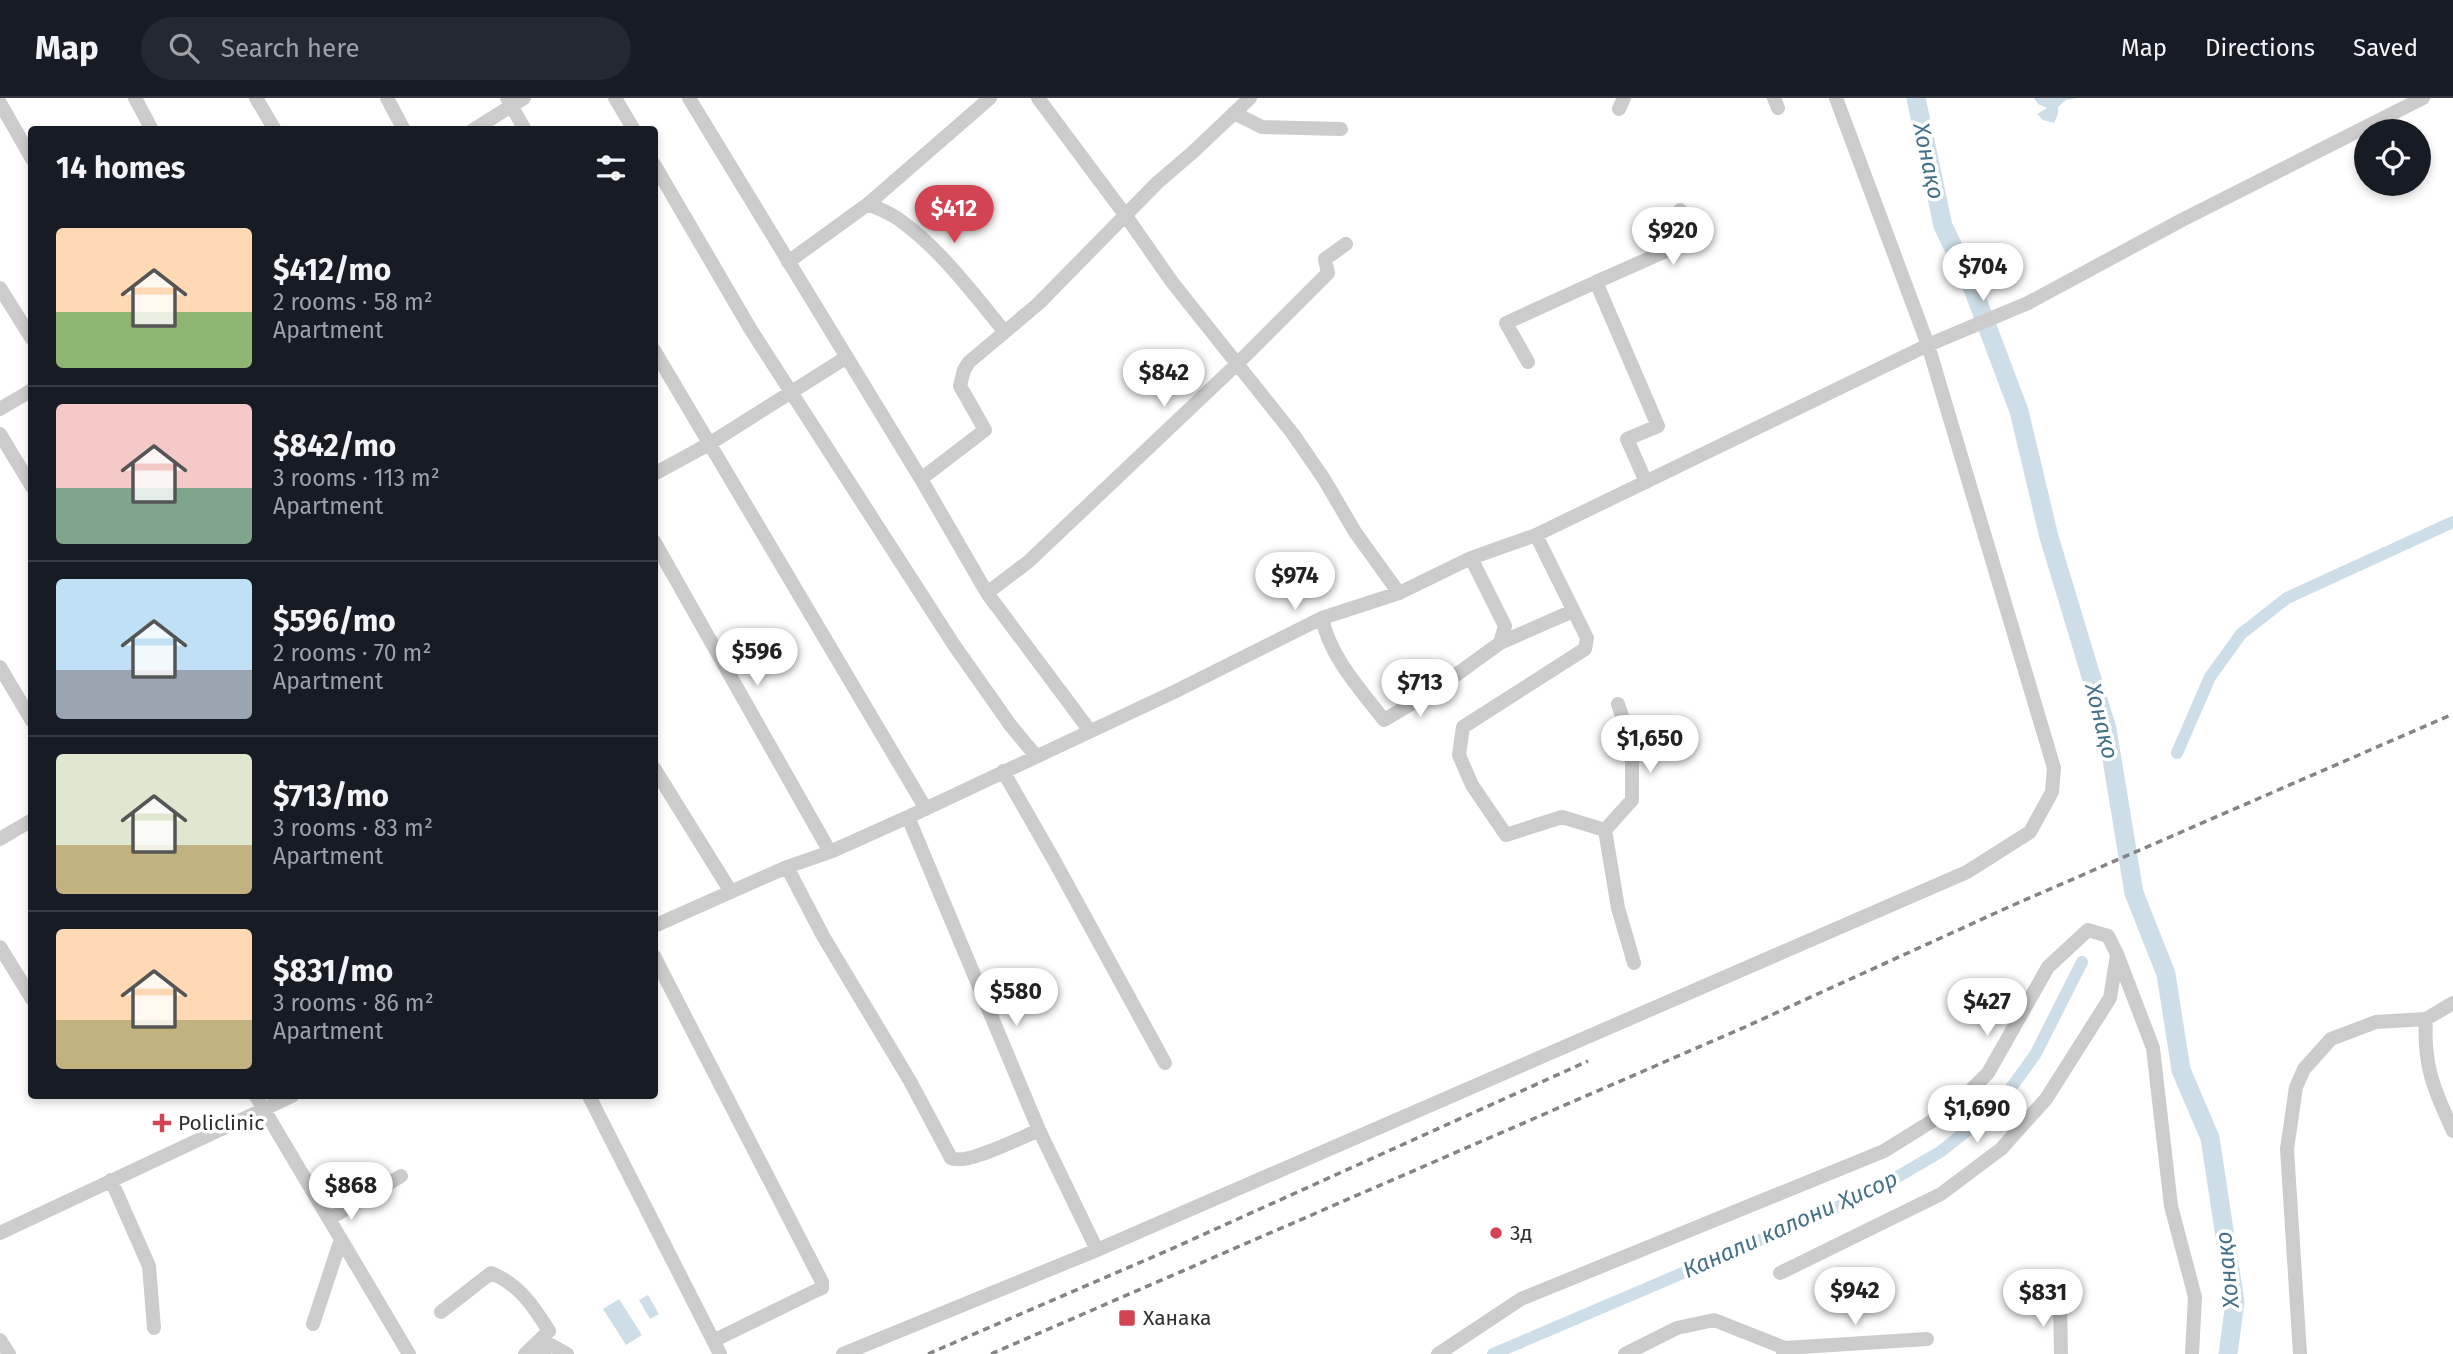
<!DOCTYPE html>
<html lang="en">
<head>
<meta charset="utf-8">
<style>
  :root { --surface:#171b24; --page:#242831; --text:#f1f3f6; --muted:#9ea1a6; --line:#363941; --accent:#d34453 }
  body { margin:0; font-family:"Fira Sans",sans-serif; background:var(--page); color:var(--text); height:100vh; display:flex; flex-direction:column; font-size:26px; white-space:nowrap }
  * { box-sizing:border-box; margin:0 }
  p { font-size:23px; color:var(--muted) }
  .icon { flex:none; width:38px; height:38px; fill:none; stroke:currentColor; stroke-width:2; stroke-linecap:round; stroke-linejoin:round }
  .map { position:relative; flex:1; overflow:hidden }
  .side { position:absolute; left:28px; top:28px; width:630px; height:973px; display:flex; flex-direction:column; background:var(--surface); border-radius:7px; box-shadow:0 4px 10px #0003 }
  .side>* { flex:none }
  .fabs { position:absolute; left:2354px; top:21px; display:grid; gap:14px }
  .fabs a { display:grid; place-items:center; width:77px; height:77px; border-radius:50%; background:var(--surface); box-shadow:0 4px 10px #0003; font-size:35px }
  .price { position:absolute; translate:-50% -60px; padding:0 16px; border-radius:24px; background:#fff; color:#222; font-size:23px; line-height:46px; filter:drop-shadow(0 2px 4px #0008) }
  .price::after { content:''; position:absolute; left:50%; top:42px; width:21px; height:16px; margin-left:-10px; background:inherit; clip-path:polygon(0 0,100% 0,50% 100%) }
  .price.active { background:var(--accent); color:#fff }
  ul { padding:0; list-style:none }
  li { display:flex; align-items:center; gap:21px; height:175px; padding:0 28px }
  li+li { border-top:2px solid var(--line) }
  li span { display:grid; place-items:center; flex:none; width:196px; height:140px; border-radius:7px; color:#555 }
  li>.icon { margin-inline-start:auto }
  span .icon { width:84px; height:84px; fill:#fffc; stroke-width:1 }
  li b { font-size:30px }
  h2 { display:flex; justify-content:space-between; align-items:center; height:84px; padding:0 28px; font-size:30px }
  header { display:flex; align-items:center; gap:42px; box-sizing:border-box; height:98px; padding:0 35px; background:var(--surface); border-bottom:2px solid var(--line) }
  header strong { font-size:33px }
  nav { display:flex; gap:38px; margin-inline-start:auto; font-size:24px }
  .search { width:490px; height:63px; background:var(--page); display:flex; align-items:center; gap:18px; box-sizing:border-box; padding:0 24px; border-radius:38px; color:var(--muted); font-size:26px }
  .map>svg:first-child { display:block }
  .water { fill:#cddee8 }
  .lines { fill:none; stroke-linecap:round; stroke-linejoin:round }
  .canal { stroke:#cddee8; stroke-width:12 }
  .river { stroke:#cddee8; stroke-width:19 }
  .minor { stroke:#ccc; stroke-width:14 }
  .rail { stroke:#848484; stroke-width:3.5; stroke-dasharray:7 5; stroke-linecap:butt }
  .poi-dot { fill:#d34453; stroke:#fff; stroke-width:2.5 }
  .labels { text-anchor:middle; stroke-width:7; stroke-linejoin:round; paint-order:stroke }
  .poi-label { font-size:21px; fill:#2f2f2f; stroke:#fff; text-anchor:start }
  .water-label { font-size:23px; font-style:italic; fill:#457189; stroke:#fff }
</style>
</head>
<body>
<header>
<strong>Map</strong>
<div class="search"><svg class="icon" aria-label="search" viewBox="0 0 24 24"><circle cx="10" cy="10" r="6"/><path d="M15 15l6 6"/></svg>Search here</div>
<nav><a>Map</a><a>Directions</a><a>Saved</a></nav>
</header>
<div class="map">
<svg width="2453" height="1256" viewBox="0 0 2453 1256">
  <rect width="100%" height="100%" fill="#fff"/>
  <path class="water" d="M2034 0H2077L2066 2 2058 9V16L2054 25 2043 22 2037 16 2047 10 2038 6Z
    M648 1197 659 1216 650 1221 639 1202Z
    M619 1201 642 1237 626 1247 603 1211Z"/>
  <g class="lines">
    <path class="canal" d="M2177 655 2210 579 2241 536 2287 500 2453 424
      M1493 1256 1868 1096 1940 1054 1997 1009 2035 957 2082 864"/>
    <path class="river" d="M1916 0 1943 128 1970 183 2019 313 2049 439 2107 631 2134 795 2166 876 2181 972 2210 1040 2235 1204 2228 1256"/>
    <path class="minor" d="M135 0 152 32
      M256 0 275 32
      M387 0 404 32
      M507 0 525 32
      M615 0 634 32
      M689 0 921 381 987 495 1090 633
      M1038 0 1126 118 1172 184 1293 336 1324 381 1355 434 1399 495
      M1774 0 1778 10
      M0 5 32 61
      M1619 11 1624 0
      M1234 15 1262 29 1341 31
      M473 32 524 0
      M654 66 751 232 791 294 954 547 1011 628 1036 658
      M868 106C879 111 891 115 901 123 941 152 973 195 1004 233
      M788 164 868 106 990 0
      M1596 184 1684 145 1680 112
      M0 190 32 241
      M654 252 926 711
      M1528 264 1506 225 1596 184 1658 328 1627 341 1646 384
      M0 311 32 292
      M0 336 32 389
      M654 376 709 346 847 259
      M921 381 985 332 960 288 964 272 969 264 1038 206 1157 85 1193 54 1250 0
      M1536 437 1587 540 1585 551 1463 629 1459 657 1472 687 1506 737 1562 719 1605 732 1618 810 1634 865
      M654 443 830 754
      M1471 460 1505 528 1500 545
      M987 495 1028 464 1237 266 1328 175 1325 161 1346 146
      M1322 520C1330 559 1360 591 1384 622L1438 590 1500 545 1573 513
      M0 569 32 623
      M654 670 731 794
      M1003 673 1055 764 1165 965
      M908 719 1039 1032 1097 1152
      M1605 732 1632 702V649L1618 606
      M0 741 32 722
      M787 769 823 838 910 983 951 1060C966 1068 1022 1039 1039 1032
      M654 828 787 769 830 754 908 719 1174 594 1322 520 1399 495 1471 460 1536 437 1928 247 2028 205 2182 122 2423 0
      M0 849 32 901
      M654 858 822 1184V1190L811 1195 713 1243
      M2426 921C2423 967 2434 992 2453 1033
      M256 998 409 1256
      M589 998 720 1256
      M111 1082 149 1168 154 1230
      M329 1121 401 1078
      M0 1135 292 998
      M1780 1175 1941 1096 2001 1051 2046 1001 2110 900 2117 857
      M2060 1204 2061 1256
      M441 1214 491 1175C519 1186 534 1209 549 1233L525 1256
      M313 1226 341 1141
      M0 1242 9 1256
      M1783 1255 1785 1250 1927 1241
      M539 1256 551 1247 567 1256
      M843 1256 1097 1152 1967 774 2030 734 2052 694 2054 670 1928 247 1836 0
      M1438 1256 1521 1201 1884 1053 1953 1010 1988 975 2048 869 2088 832 2108 838 2117 856 2153 950 2171 1108 2195 1199 2192 1256
      M1625 1256 1677 1230 1714 1222 1785 1250 1790 1256
      M2300 1256 2287 1051 2296 989 2304 971 2331 941 2376 924 2426 921 2453 905"/>
    <path class="rail" d="M928 1256 1169 1152 1588 963
      M991 1256 1745 929 2011 808 2453 616"/>
  </g>
  <g class="poi-dot">
    <path d="M158.5 1014.5h7v7h7v7h-7v7h-7v-7h-7v-7h7z"/>
    <circle cx="1496" cy="1135" r="7"/>
    <rect x="1118" y="1211" width="18" height="18" rx="3.5"/>
  </g>
  <g class="labels">
    <g class="poi-label">
      <text x="178" y="1032">Policlinic</text>
      <text x="1510" y="1142">3д</text>
      <text x="1143" y="1227">Ханака</text>
    </g>
    <g class="water-label">
      <text transform="translate(1929 63) rotate(78)" y="8">Хонақо</text>
      <text transform="translate(2102 623) rotate(76)" y="8">Хонақо</text>
      <text transform="translate(1790 1126) rotate(-24)" y="8">Канали калони Ҳисор</text>
      <text transform="translate(2227 1172) rotate(-96)" y="8">Хонақо</text>
    </g>
  </g>
</svg>
<div class="fabs">
<a><svg class="icon" aria-label="locate" viewBox="0 0 24 24"><circle cx="12" cy="12" r="6"/><path d="M12 2v4M12 18v4M2 12h4M18 12h4"/></svg></a>
</div>
<b class="price active" style="left:954px;top:147px">$412</b>
<b class="price" style="left:1673px;top:169px">$920</b>
<b class="price" style="left:1983px;top:205px">$704</b>
<b class="price" style="left:1164px;top:311px">$842</b>
<b class="price" style="left:1295px;top:514px">$974</b>
<b class="price" style="left:757px;top:590px">$596</b>
<b class="price" style="left:1420px;top:621px">$713</b>
<b class="price" style="left:1650px;top:677px">$1,650</b>
<b class="price" style="left:1016px;top:930px">$580</b>
<b class="price" style="left:1987px;top:940px">$427</b>
<b class="price" style="left:1977px;top:1047px">$1,690</b>
<b class="price" style="left:351px;top:1124px">$868</b>
<b class="price" style="left:1855px;top:1229px">$942</b>
<b class="price" style="left:2043px;top:1231px">$831</b>
<section class="side">
<h2>14 homes<svg class="icon" aria-label="filters" viewBox="0 0 24 24"><path d="M4 7h16M4 17h16"/><circle cx="9" cy="7" r="2"/><circle cx="15" cy="17" r="2"/></svg></h2>
<ul>
<li><span style="background:linear-gradient(#ffd9b3 60%,#8fb573 0)"><svg class="icon" aria-label="home" viewBox="0 0 24 24"><path d="M3 11l9-7 9 7M6 9v11h12V9"/></svg></span><div><b>$412/mo</b><p>2 rooms · 58 m²</p><p>Apartment</p></div></li>
<li><span style="background:linear-gradient(#f6c9c9 60%,#7fa58c 0)"><svg class="icon" aria-label="home" viewBox="0 0 24 24"><path d="M3 11l9-7 9 7M6 9v11h12V9"/></svg></span><div><b>$842/mo</b><p>3 rooms · 113 m²</p><p>Apartment</p></div></li>
<li><span style="background:linear-gradient(#bfe0f5 65%,#9aa5b1 0)"><svg class="icon" aria-label="home" viewBox="0 0 24 24"><path d="M3 11l9-7 9 7M6 9v11h12V9"/></svg></span><div><b>$596/mo</b><p>2 rooms · 70 m²</p><p>Apartment</p></div></li>
<li><span style="background:linear-gradient(#dfe7d0 65%,#c2b280 0)"><svg class="icon" aria-label="home" viewBox="0 0 24 24"><path d="M3 11l9-7 9 7M6 9v11h12V9"/></svg></span><div><b>$713/mo</b><p>3 rooms · 83 m²</p><p>Apartment</p></div></li>
<li><span style="background:linear-gradient(#ffd9b3 65%,#c2b280 0)"><svg class="icon" aria-label="home" viewBox="0 0 24 24"><path d="M3 11l9-7 9 7M6 9v11h12V9"/></svg></span><div><b>$831/mo</b><p>3 rooms · 86 m²</p><p>Apartment</p></div></li>
</ul>
</section>
</div>
</body>
</html>
